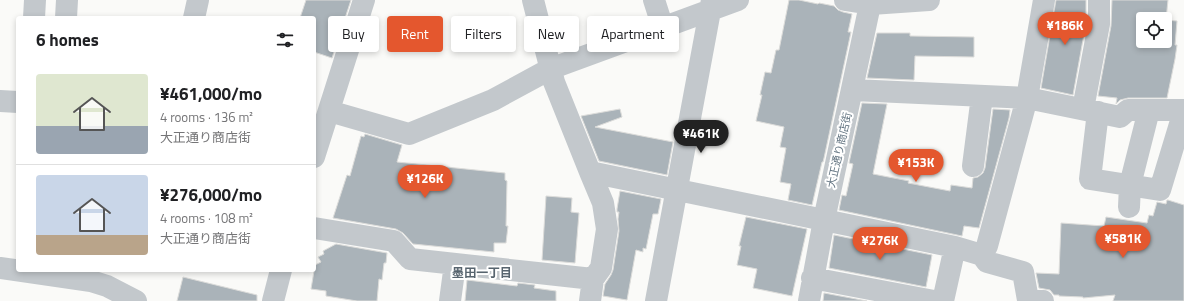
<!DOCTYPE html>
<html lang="en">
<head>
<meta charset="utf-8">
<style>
  :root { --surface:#fff; --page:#f2f2f2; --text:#202124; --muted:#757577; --line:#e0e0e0; --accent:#e4572e }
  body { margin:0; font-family:"Titillium Web","Noto Sans JP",sans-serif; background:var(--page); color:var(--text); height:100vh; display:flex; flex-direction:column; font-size:15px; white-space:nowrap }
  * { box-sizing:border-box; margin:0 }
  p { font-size:13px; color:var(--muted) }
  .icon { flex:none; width:22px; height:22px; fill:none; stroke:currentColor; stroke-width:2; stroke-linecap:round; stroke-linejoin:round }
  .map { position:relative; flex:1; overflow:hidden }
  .side { position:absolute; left:16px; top:16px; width:300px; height:256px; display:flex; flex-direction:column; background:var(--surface); border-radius:4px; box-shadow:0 2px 6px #0003 }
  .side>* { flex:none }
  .hud { position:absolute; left:328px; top:16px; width:380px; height:36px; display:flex; gap:8px }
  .buttons { position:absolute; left:1136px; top:12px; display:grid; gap:8px }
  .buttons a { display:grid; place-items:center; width:36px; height:36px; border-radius:4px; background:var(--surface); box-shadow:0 2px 6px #0003; font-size:20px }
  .price { position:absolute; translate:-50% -34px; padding:0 9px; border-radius:14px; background:var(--accent); color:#fff; font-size:13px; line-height:26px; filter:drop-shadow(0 1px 2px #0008) }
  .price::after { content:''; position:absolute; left:50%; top:24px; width:12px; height:9px; margin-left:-6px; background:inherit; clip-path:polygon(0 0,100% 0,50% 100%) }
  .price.active { background:#222; color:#fff }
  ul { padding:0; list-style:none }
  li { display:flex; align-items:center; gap:12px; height:100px; padding:0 20px }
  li+li { border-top:1px solid var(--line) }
  li span { display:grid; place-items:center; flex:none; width:112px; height:80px; border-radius:4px; color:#555 }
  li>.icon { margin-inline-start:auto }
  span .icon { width:48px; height:48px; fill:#fffc; stroke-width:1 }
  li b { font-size:17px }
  h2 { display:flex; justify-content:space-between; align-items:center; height:48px; padding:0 20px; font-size:17px }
  .chip { padding:0 14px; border-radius:4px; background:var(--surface); box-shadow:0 2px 6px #0003; font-size:14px; line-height:36px }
  .chip.active { background:var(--accent); color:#fff }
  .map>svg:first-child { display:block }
  .building { fill:#aab3b9; stroke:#dcdcda; fill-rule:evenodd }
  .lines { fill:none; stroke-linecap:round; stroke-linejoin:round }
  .minor { stroke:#c3c8cc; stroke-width:22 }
  .labels { text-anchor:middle; stroke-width:4; stroke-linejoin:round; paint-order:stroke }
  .street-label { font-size:11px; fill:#657683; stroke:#fff }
  .neighbourhood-label { font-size:12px; font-weight:bold; fill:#57646e; stroke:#fff }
</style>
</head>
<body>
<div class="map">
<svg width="1184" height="301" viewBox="0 0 1184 301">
  <rect width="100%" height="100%" fill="#fafaf8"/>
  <path class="building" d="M306 0H351L332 58 314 52V18H300Z
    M789 0H799L818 4 819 3 834 6 838 10 843 12 852 14 848 32H851L824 158 823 162H822L812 205 788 200 791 184 780 182 786 148 780 147 784 127 756 121 762 95H760L765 72 771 73 776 50H779Z
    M1056 0H1086V23L1073 95 1041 88Z
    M1112 0H1168L1166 20 1177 21 1175 45H1177L1175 59 1167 98H1128L1120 100 1116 104 1117 98 1098 96 1111 26ZM1143 19H1165V41H1143Z
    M877 33H910V36L974 37V57L915 56 914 80 867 78Z
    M862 103 887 104 873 174 909 181 908 183 950 191 951 185 972 188 973 178 978 177 983 173 985 168 993 109 1010 110 1009 118 979 228 964 226 962 236 839 210 842 195 846 196 853 164 849 163Z
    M620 109 622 117 595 127 673 142 667 175 599 161 581 116Z
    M365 134 402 145 397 162 505 173V180L507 181 506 226H508L506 243H494V252L413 244 403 233 396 229 333 218 347 175 350 176 361 136 364 137Z
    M620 191 661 199 658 214H653L646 249 643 248V252L636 250 627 300 603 296 605 284 611 275 613 270 619 231 618 219 619 212H617V209Z
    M546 196 572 198 571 212 579 213 575 263 542 260Z
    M1167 200H1168L1184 205V301H1113L1115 295 1083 298V297L1059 296V295H1054L1050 290 1039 288 1036 273 1059 274 1061 223 1104 226 1106 217 1147 223 1149 215 1153 216 1157 202 1166 204Z
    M746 217 807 229 792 296 753 288 757 269 737 265 741 246H739Z
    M834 235 932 255 926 287 829 268Z
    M336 244 387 253 386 263H384L382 280 379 279 377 301H357L326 296V291L311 289 315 265 321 262 318 257 324 254 323 251Z
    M183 277 257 295V301H177Z
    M467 280 517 286 518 283 535 285 534 288 556 291V301H465Z
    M824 293 867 301H823Z"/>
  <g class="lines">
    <path class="minor" d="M533 0 554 82 590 172 955 247 982 255 987 262 1023 272 1028 300 1043 301
      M654 0 663 28
      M845 0 871 4 929 0
      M34 18 35 0
      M66 18 67 0
      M194 18 198 0
      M853 90 1027 98 1120 117 1128 110H1184
      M0 101 18 102
      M1083 109 1099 24V0
      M329 111 409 134 493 100 550 69 738 0
      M1098 112 1090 179 1160 190 1184 111
      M314 157 364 0
      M973 166 982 96
      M590 172 603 203 607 229 601 268 593 279
      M1129 207 1130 185 1149 110
      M314 228 394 241 410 259 593 279 590 301
      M982 255 987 246 1027 98 1044 0
      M0 268 91 281 107 286 136 301
      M812 278 934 301
      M273 301 281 270
      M450 301 455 264
      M656 301 712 0
      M809 301 824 220 871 0
      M943 301 955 247"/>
  </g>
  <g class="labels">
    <g class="street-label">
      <text transform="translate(839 150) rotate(-77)" y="4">大正通り商店街</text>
    </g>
    <g class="neighbourhood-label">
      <text x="482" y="277">墨田一丁目</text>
    </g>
  </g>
</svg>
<div class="buttons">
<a><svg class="icon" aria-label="locate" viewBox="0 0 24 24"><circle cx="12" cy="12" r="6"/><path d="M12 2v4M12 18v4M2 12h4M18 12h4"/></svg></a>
</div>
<b class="price" style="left:1065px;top:46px">¥186K</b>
<b class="price active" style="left:701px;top:154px">¥461K</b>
<b class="price" style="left:916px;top:183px">¥153K</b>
<b class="price" style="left:425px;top:199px">¥126K</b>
<b class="price" style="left:1123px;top:259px">¥581K</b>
<b class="price" style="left:880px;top:261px">¥276K</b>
<div class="hud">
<a class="chip">Buy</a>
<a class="chip active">Rent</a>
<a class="chip">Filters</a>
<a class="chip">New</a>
<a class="chip">Apartment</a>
</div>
<section class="side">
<h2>6 homes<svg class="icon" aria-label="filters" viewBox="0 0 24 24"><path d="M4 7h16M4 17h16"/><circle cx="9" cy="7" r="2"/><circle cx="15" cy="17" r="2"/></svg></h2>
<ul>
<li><span style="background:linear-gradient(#dfe7d0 65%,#9aa5b1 0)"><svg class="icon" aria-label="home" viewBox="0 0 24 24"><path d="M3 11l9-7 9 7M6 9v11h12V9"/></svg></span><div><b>¥461,000/mo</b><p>4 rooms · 136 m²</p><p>大正通り商店街</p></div></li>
<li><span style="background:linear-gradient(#c9d6e8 75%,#b9a48a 0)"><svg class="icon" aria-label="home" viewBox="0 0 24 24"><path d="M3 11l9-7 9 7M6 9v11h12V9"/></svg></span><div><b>¥276,000/mo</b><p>4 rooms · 108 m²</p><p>大正通り商店街</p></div></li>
</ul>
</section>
</div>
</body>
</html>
